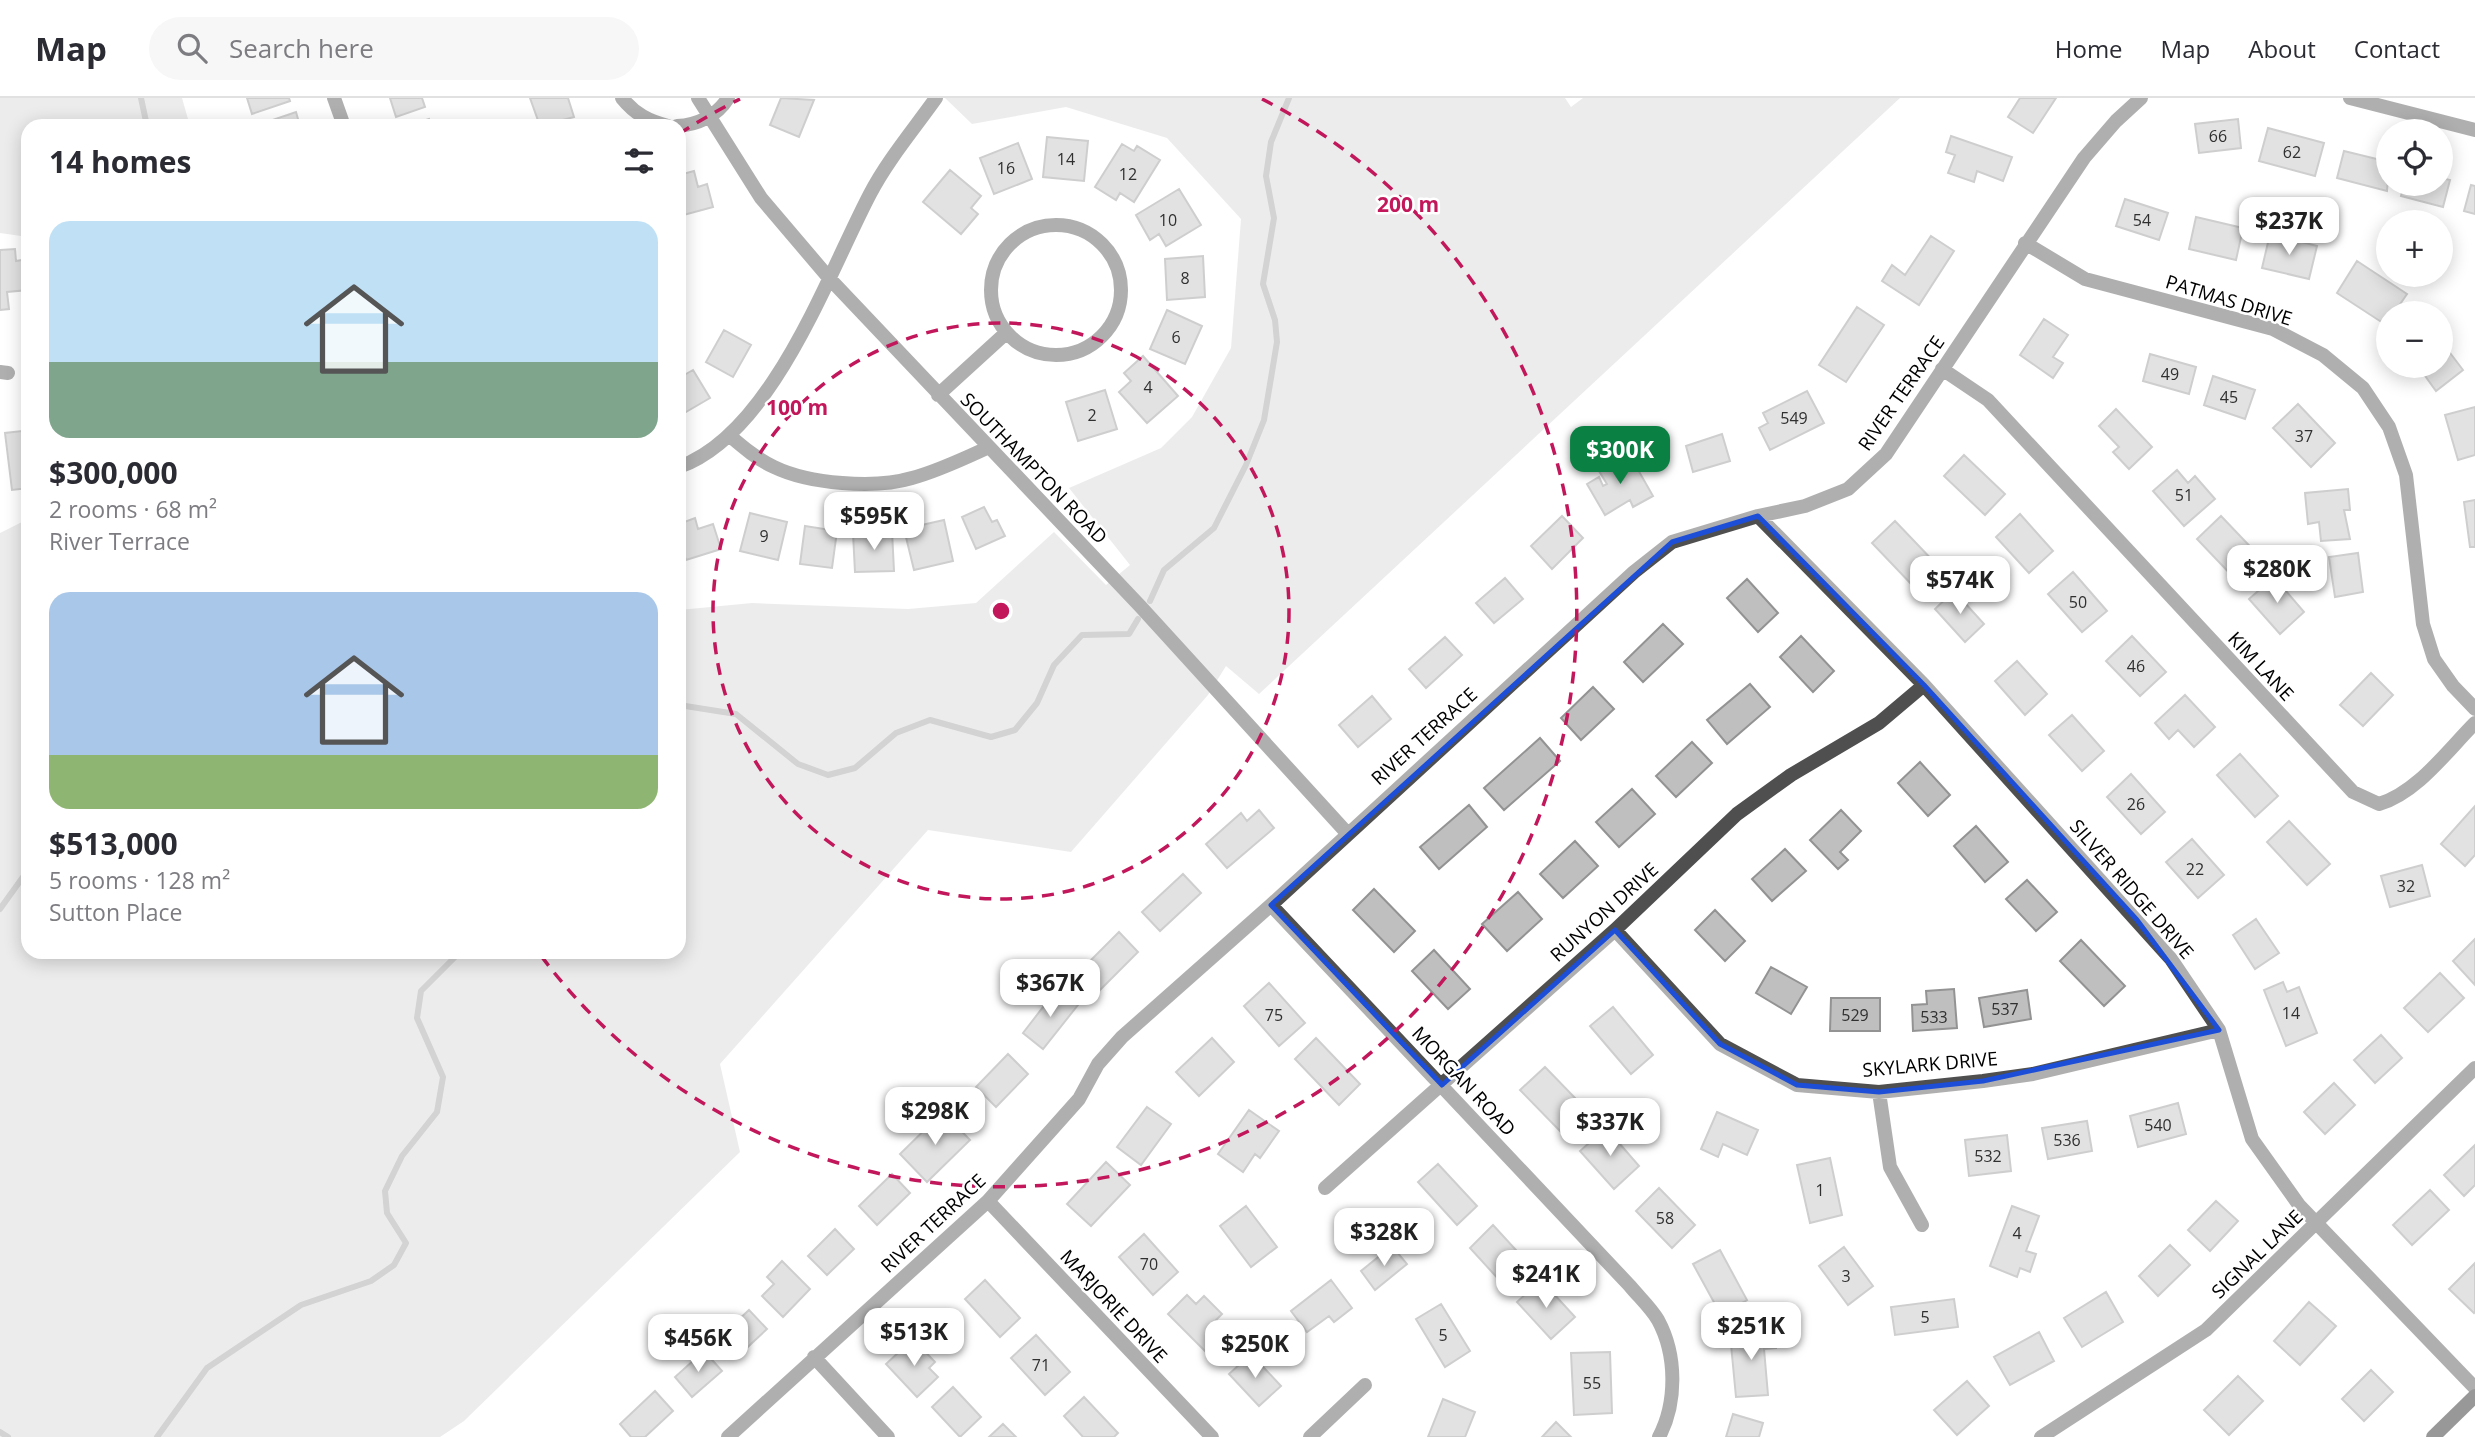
<!DOCTYPE html>
<html lang="en">
<head>
<meta charset="utf-8">
<style>
  :root { --surface:#fff; --page:#f7f7f7; --text:#2b2b33; --muted:#7c7c81; --line:#e1e1e2; --accent:#0b8043 }
  body { margin:0; font-family:"Open Sans",sans-serif; background:var(--page); color:var(--text); height:100vh; display:flex; flex-direction:column; font-size:26px; white-space:nowrap }
  * { box-sizing:border-box; margin:0 }
  p { font-size:23px; color:var(--muted) }
  .icon { flex:none; width:38px; height:38px; fill:none; stroke:currentColor; stroke-width:2; stroke-linecap:round; stroke-linejoin:round }
  .map { position:relative; flex:1; overflow:hidden }
  .details { position:absolute; left:21px; top:21px; width:665px; height:840px; display:flex; flex-direction:column; background:var(--surface); border-radius:21px; box-shadow:0 4px 18px #0003 }
  .details>* { flex:none }
  .controls { position:absolute; left:2376px; top:21px; display:grid; gap:14px }
  .controls a { display:grid; place-items:center; width:77px; height:77px; border-radius:50%; background:var(--surface); box-shadow:0 4px 18px #0003; font-size:35px }
  .price { position:absolute; translate:-50% -60px; padding:0 16px; border-radius:14px; background:#fff; color:#222; font-size:23px; line-height:46px; filter:drop-shadow(0 2px 4px #0008) }
  .price::after { content:''; position:absolute; left:50%; top:42px; width:21px; height:16px; margin-left:-10px; background:inherit; clip-path:polygon(0 0,100% 0,50% 100%) }
  .price.current { background:var(--accent); color:#fff }
  ul { padding:0; list-style:none }
  li { display:grid; align-content:center; gap:14px; height:371px; padding:0 28px }
  li span { display:grid; place-items:center; height:217px; border-radius:21px; color:#555 }
  li>.icon { margin-inline-start:auto }
  span .icon { width:126px; height:126px; fill:#fffc; stroke-width:1 }
  li b { font-size:30px }
  h2 { display:flex; justify-content:space-between; align-items:center; height:84px; padding:0 28px; font-size:30px }
  header { display:flex; align-items:center; gap:42px; box-sizing:border-box; height:98px; padding:0 35px; background:var(--surface); border-bottom:2px solid var(--line) }
  header strong { font-size:33px }
  nav { display:flex; gap:38px; margin-inline-start:auto; font-size:24px }
  .search { width:490px; height:63px; background:var(--page); display:flex; align-items:center; gap:18px; box-sizing:border-box; padding:0 24px; border-radius:38px; color:var(--muted); font-size:26px }
  .map>svg:first-child { display:block }
  .green { fill:#d6d6d6 }
  .lines { fill:none; stroke-linecap:round; stroke-linejoin:round }
  .stream { stroke:#9d9d9d; stroke-width:6 }
  .building { fill:#bfbfbf; stroke:#939393; stroke-width:2 }
  .minor { stroke:#4f4f4f; stroke-width:14 }
  .secondary { stroke:#1c1c1c; stroke-width:14 }
  .marked { fill:none; stroke:#1d4ed8; stroke-width:5; stroke-linejoin:round }
  .ring { fill:none; stroke:#c2185b; stroke-width:3.5; stroke-dasharray:12 9 }
  .labels { text-anchor:middle; stroke-width:5; stroke-linejoin:round; paint-order:stroke }
  .number-label { font-size:16px; fill:#303030 }
  .street-label { font-size:19px; fill:#000; stroke:#fff }
  .centre { fill:#c2185b; stroke:#fff; stroke-width:3.5 }
  .ring-label { font-size:21px; text-anchor:middle; font-weight:bold; fill:#c2185b; stroke:#fff; stroke-width:5; stroke-linejoin:round; paint-order:stroke }
</style>
</head>
<body>
<header>
<strong>Map</strong>
<div class="search"><svg class="icon" aria-label="search" viewBox="0 0 24 24"><circle cx="10" cy="10" r="6"/><path d="M15 15l6 6"/></svg>Search here</div>
<nav><a>Home</a><a>Map</a><a>About</a><a>Contact</a></nav>
</header>
<div class="map">
<svg width="2475" height="1339" viewBox="0 0 2475 1339">
  <rect width="100%" height="100%" fill="#fff"/>
  <path class="green" d="M0 0H182L190 28H28V139L0 135Z
    M945 0H1565L1571 9 1583 0H1900L1259 596 1226 568 1208 597 1071 754 928 732 720 966 740 1054 464 1323 440 1339H0V435L28 421V854H679V512L752 505 908 511 976 505 1054 434 1106 487 1130 467 1069 390 1161 350 1192 319 1231 250 1241 121 1167 40 1066 9 972 26Z"/>
  <g class="lines">
    <path class="stream" d="M141 0 147 28
      M1150 503 1164 472 1214 430 1246 367 1264 322 1277 244 1275 222 1263 186 1274 120 1266 78 1271 44 1289 0
      M679 607 736 616 798 666 828 677 855 670 896 635 930 622 991 639 1015 632 1037 605 1054 567 1082 537 1129 536 1138 521
      M0 811 28 772
      M0 1334 8 1339
      M157 1339 207 1270 301 1207 371 1183 394 1167 406 1145 387 1115 385 1093 402 1058 437 1014 443 979 417 920 421 893 460 854"/>
  </g>
  <path class="building" d="M247 0H289L290 3 252 16Z
    M390 0H422L425 9 396 19Z
    M530 0H568L574 19 540 28Z
    M781 0 814 2 799 39 770 27Z
    M2020 0H2056L2033 35 2008 19Z
    M296 14 300 28H255Z
    M429 21 432 28H408Z
    M2238 21 2241 50 2199 55 2195 26Z
    M2268 30 2324 45 2315 78 2259 63Z
    M1951 38 2012 59 2003 83 1977 73 1974 84 1948 75 1955 57 1946 54Z
    M1047 39 1088 43 1084 83 1043 79Z
    M1018 45 1032 81 994 96 980 60Z
    M1122 46 1134 53 1137 48 1160 62 1134 104 1120 95 1116 102 1095 89Z
    M2344 53 2389 64 2387 93 2337 80Z
    M950 72 981 98 971 110 978 116 961 136 923 104Z
    M694 73 698 89 707 86 713 109 680 118 679 77Z
    M2441 80 2450 82 2443 109 2401 98 2404 86H2441Z
    M2471 87 2475 88V116L2464 113Z
    M1179 91 1201 127 1166 148 1159 136 1150 142 1136 117Z
    M2125 101 2168 115 2159 142 2116 128Z
    M2196 119 2243 130 2236 162 2189 151Z
    M2270 136 2317 148 2309 181 2262 170Z
    M1931 138 1954 153 1919 207 1882 183 1892 167 1905 177Z
    M15 151 16 163 28 161V192L7 194 9 211 0 212V152Z
    M1203 158 1205 199 1167 202 1165 161Z
    M2357 163 2407 196 2394 215H2389L2386 227 2337 195Z
    M1857 209 1884 227 1846 284 1819 267Z
    M1167 212 1202 228 1185 266 1150 251Z
    M2044 221 2068 237 2053 259 2063 265 2053 280 2020 257Z
    M724 232 751 247 733 279 706 264Z
    M2441 243 2463 272 2436 293 2418 268H2441Z
    M2150 256 2196 269 2189 296 2143 283Z
    M1143 258 1178 298 1147 325 1119 294 1131 283 1124 275Z
    M693 272 710 300 679 318V280Z
    M2213 278 2255 292 2245 321 2204 307Z
    M1105 292 1117 331 1078 343 1066 304Z
    M1807 293 1824 325 1770 352 1759 330 1768 325 1763 315Z
    M2298 306 2335 345 2311 369 2273 330Z
    M2475 309V357L2458 362 2445 317Z
    M2116 311 2152 349 2129 371 2113 354 2119 349 2099 328Z
    M22 333 24 350 28 349V390L12 392 5 335Z
    M1722 336 1730 363 1693 374 1686 348Z
    M1629 356 1653 398 1633 409 1630 402 1605 417 1587 386 1599 379 1603 388 1607 386 1599 373Z
    M1964 357 2005 396 1985 417 1944 378Z
    M2177 372 2188 385 2195 378 2215 401 2184 428 2153 393Z
    M2348 391 2350 412H2344L2350 441 2321 443 2319 424 2308 426 2305 395Z
    M2475 402V449H2470L2464 404Z
    M984 409 992 424 997 422 1005 438 976 451 962 419Z
    M750 415 787 424 778 462 740 453Z
    M2020 416 2053 453 2029 475 1996 439Z
    M1562 418 1583 440 1552 471 1531 448Z
    M2221 418 2263 462 2239 485 2197 441Z
    M695 420 698 431 713 426 721 451 686 462 679 440V426Z
    M944 422 953 463 914 472 904 431Z
    M1895 423 1938 468 1915 490 1872 445Z
    M805 428 837 433 832 470 800 466Z
    M892 433 894 473 855 474 853 435Z
    M2358 455 2363 494 2335 499 2329 459Z
    M2073 474 2107 513 2082 534 2048 496Z
    M2274 479 2304 514 2280 536 2249 501Z
    M1505 480 1523 501 1494 525 1476 505Z
    M1747 481 1778 515 1758 534 1727 500Z
    M1954 493 1984 526 1965 544 1935 511Z
    M1663 526 1683 546 1643 584 1624 564Z
    M1801 538 1834 573 1813 594 1780 559Z
    M2132 538 2166 574 2140 598 2106 563Z
    M1445 539 1462 557 1426 590 1409 571Z
    M2017 563 2047 596 2025 617 1995 583Z
    M2371 575 2393 597 2363 628 2340 607Z
    M1750 586 1770 609 1727 646 1707 622Z
    M1593 589 1614 611 1581 642 1561 620Z
    M2185 597 2215 629 2194 649 2178 632 2169 641 2155 625Z
    M1372 598 1391 621 1358 649 1339 627Z
    M2072 617 2104 653 2082 673 2049 637Z
    M1540 640 1560 663 1504 712 1484 690Z
    M1692 644 1712 665 1676 699 1656 678Z
    M2240 656 2278 698 2255 719 2217 677Z
    M1920 664 1950 697 1928 718 1898 685Z
    M2131 676 2165 714 2141 736 2107 699Z
    M1632 691 1655 716 1619 749 1596 724Z
    M1469 707 1487 729 1439 771 1420 749Z
    M2475 708V757L2465 768 2441 746Z
    M1259 712 1274 730 1227 770 1206 746 1241 715 1247 723Z
    M1841 712 1861 733 1840 754 1848 762 1838 771 1810 742Z
    M2289 723 2330 766 2307 787 2267 744Z
    M1976 728 2008 764 1985 784 1954 748Z
    M2192 741 2224 777 2198 800 2166 764Z
    M1575 743 1598 768 1563 800 1540 776Z
    M1785 751 1806 773 1772 803 1752 781Z
    M2422 767 2430 798 2390 809 2381 778Z
    M1183 776 1201 795 1160 833 1142 814Z
    M2027 782 2057 814 2036 833 2006 801Z
    M1374 791 1415 833 1394 854 1353 812Z
    M1518 794 1542 821 1507 853 1482 826Z
    M1715 812 1745 843 1725 863 1695 832Z
    M2256 821 2279 855 2255 871 2233 837Z
    M1119 834 1138 854 1099 893 1080 873Z
    M2475 841V887L2453 863Z
    M2081 842 2125 888 2104 908 2060 863Z
    M1434 852 1470 891 1448 911 1412 873Z
    M1771 869 1807 889 1791 916 1756 895Z
    M2440 875 2464 900 2428 934 2404 910Z
    M2283 884 2287 894 2299 889 2317 935 2286 948 2264 892Z
    M1269 885 1305 925 1279 948 1244 908Z
    M1057 891 1078 907 1043 951 1023 935Z
    M1954 891 1957 930 1913 933 1912 907 1927 906 1926 893Z
    M2027 892 2031 921 1984 929 1979 900Z
    M1831 900H1880V933H1830Z
    M1613 909 1653 957 1631 976 1590 928Z
    M2381 937 2402 960 2375 985 2354 962Z
    M1212 940 1234 964 1199 998 1176 974Z
    M1316 940 1360 986 1339 1007 1295 961Z
    M1008 956 1028 976 996 1009 976 989Z
    M1545 969 1577 1002 1572 1007 1580 1015 1561 1034 1520 992Z
    M2334 985 2355 1007 2325 1036 2304 1014Z
    M2178 1005 2186 1036 2138 1049 2130 1018Z
    M1147 1009 1171 1026 1141 1067 1117 1049Z
    M1249 1012 1279 1033 1260 1060 1255 1056 1243 1074 1218 1056Z
    M943 1014 970 1042 927 1084 900 1056Z
    M1717 1014 1758 1032 1747 1057 1723 1046 1718 1059 1701 1051Z
    M2087 1023 2092 1053 2048 1061 2042 1030Z
    M1606 1030 1639 1068 1614 1091 1580 1053Z
    M2007 1037 2011 1073 1969 1078 1965 1042Z
    M2475 1047V1087L2464 1098 2444 1077Z
    M1830 1060 1842 1117 1810 1125 1797 1067Z
    M1106 1064 1130 1087 1091 1128 1067 1106Z
    M1438 1066 1477 1108 1457 1127 1418 1084Z
    M892 1076 910 1095 877 1127 859 1108Z
    M1659 1090 1695 1127 1672 1150 1636 1113Z
    M2430 1092 2449 1112 2412 1147 2393 1127Z
    M2216 1103 2238 1123 2210 1153 2188 1132Z
    M1246 1108 1277 1149 1251 1169 1220 1128Z
    M2012 1108 2039 1118 2026 1153 2036 1156 2030 1174 2020 1170 2017 1179 1990 1168Z
    M1493 1127 1526 1163 1502 1185 1470 1150Z
    M835 1131 854 1151 827 1177 808 1158Z
    M1144 1136 1178 1174 1153 1197 1119 1159Z
    M2170 1147 2190 1167 2158 1198 2139 1178Z
    M1392 1148 1407 1166 1375 1192 1361 1173Z
    M1844 1149 1873 1188 1848 1207 1819 1168Z
    M1720 1152 1747 1202 1721 1217 1693 1166Z
    M782 1163 810 1191 783 1219 762 1198 774 1186 767 1179Z
    M2475 1165V1214L2474 1215 2449 1191Z
    M985 1182 1020 1220 1000 1239 965 1201Z
    M1331 1182 1352 1210 1334 1224 1329 1218 1307 1234 1291 1213Z
    M1541 1182 1575 1219 1551 1241 1517 1204Z
    M2106 1194 2123 1224 2082 1249 2064 1220Z
    M1187 1197 1196 1206 1204 1198 1222 1216 1216 1222 1228 1234 1207 1255 1168 1216Z
    M1954 1201 1958 1229 1895 1237 1891 1209Z
    M2309 1204 2336 1228 2300 1267 2274 1243Z
    M1441 1206 1470 1253 1445 1269 1416 1221Z
    M749 1212 767 1231 738 1258 720 1239Z
    M1775 1232 1776 1250 1764 1251 1768 1297 1736 1299 1730 1236Z
    M2039 1234 2054 1263 2010 1287 1994 1259Z
    M1036 1237 1070 1274 1045 1297 1011 1260Z
    M913 1241 935 1264 929 1270 938 1279 917 1299 886 1266Z
    M704 1253 722 1273 692 1299 675 1279Z
    M1610 1254 1612 1315 1574 1317 1571 1255Z
    M1251 1256 1281 1288 1259 1308 1229 1276Z
    M2371 1272 2393 1294 2364 1323 2342 1301Z
    M2238 1278 2263 1303 2229 1337 2204 1312Z
    M1967 1283 1989 1308 1957 1337 1934 1312Z
    M953 1289 981 1319 960 1339 932 1309Z
    M655 1293 673 1313 645 1339H631L620 1326Z
    M1084 1299 1118 1335 1114 1339H1083L1064 1318Z
    M1443 1301 1475 1314 1465 1339H1428Z
    M1733 1316 1763 1325 1759 1339H1726Z
    M1556 1324 1571 1339H1542Z
    M1003 1326 1016 1339H989Z"/>
  <g class="lines">
    <path class="minor" d="M334 0 344 28
      M622 0C635 16 648 23 668 28
      M698 0 761 100 829 180 1140 508 1347 735
      M2350 0 2475 32
      M677 28C697 27 717 18 728 0
      M991 192a65 65 0 1 1 130 0a65 65 0 1 1-130 0Z
      M2025 145 2085 181 2273 231 2323 257 2363 290 2389 329 2406 377 2423 526 2434 561 2453 588 2475 611
      M1942 271 1988 302 2353 694 2379 706C2417 695 2448 652 2475 625
      M0 274 8 275
      M938 297 1006 235
      M730 338C744 350 757 361 774 369 809 386 875 391 912 380 938 373 963 361 987 350
      M679 369C772 336 827 178 870 96 887 63 914 31 936 0
      M1758 418 1924 587 2171 861 2219 932 2252 1041 2299 1107 2475 1290
      M1271 807 1630 1188C1639 1199 1651 1210 1658 1222 1677 1257 1677 1305 1659 1339
      M1615 832 1720 946 1797 987 1879 994 1983 983 2033 976 2219 932
      M1879 994 1890 1069 1922 1127
      M1325 1090 1615 832 1737 716 1791 677 1879 625 1924 587
      M988 1103 1212 1339
      M814 1259 888 1339
      M728 1339 988 1103 1079 1001 1098 966 1122 939 1271 807 1634 474 1672 444 1758 418 1805 408 1848 391 1886 356 2084 60 2116 23 2141 0
      M1310 1339 1365 1287
      M2041 1339 2206 1232 2475 970"/>
    <path class="secondary" d="M2433 1339 2475 1298"/>
  </g>
  <path d="M0 0H2475V1339H0ZM1758 418 1924 587 2137 822 2219 932 1983 983 1879 994 1797 987 1720 946 1615 832 1442 987 1271 807 1672 444Z" fill="#fff" fill-opacity=".55" fill-rule="evenodd"/>
  <path class="marked" d="M1758 418 1924 587 2137 822 2219 932 1983 983 1879 994 1797 987 1720 946 1615 832 1442 987 1271 807 1672 444Z"/>
  <g class="ring">
    <circle cx="1001" cy="513" r="288"/>
    <path d="M679 36A575 575 0 0 1 740 1M1262 1A575 575 0 1 1 539 855"/>
  </g>
  <g class="labels">
    <g class="number-label">
      <text x="2218" y="44">66</text>
      <text x="2292" y="60">62</text>
      <text x="1066" y="67">14</text>
      <text x="1006" y="76">16</text>
      <text x="1128" y="82">12</text>
      <text x="1168" y="128">10</text>
      <text x="2142" y="128">54</text>
      <text x="1185" y="186">8</text>
      <text x="1176" y="245">6</text>
      <text x="2170" y="282">49</text>
      <text x="1148" y="295">4</text>
      <text x="2229" y="305">45</text>
      <text x="1092" y="323">2</text>
      <text x="1794" y="326">549</text>
      <text x="2304" y="344">37</text>
      <text x="2184" y="403">51</text>
      <text x="764" y="444">9</text>
      <text x="2078" y="510">50</text>
      <text x="2136" y="574">46</text>
      <text x="2136" y="712">26</text>
      <text x="2195" y="777">22</text>
      <text x="2406" y="794">32</text>
      <text x="2005" y="917">537</text>
      <text x="2291" y="921">14</text>
      <text x="1274" y="923">75</text>
      <text x="1855" y="923">529</text>
      <text x="1934" y="925">533</text>
      <text x="2158" y="1033">540</text>
      <text x="2067" y="1048">536</text>
      <text x="1988" y="1064">532</text>
      <text x="1820" y="1098">1</text>
      <text x="1665" y="1126">58</text>
      <text x="2017" y="1141">4</text>
      <text x="1149" y="1172">70</text>
      <text x="1846" y="1184">3</text>
      <text x="1925" y="1225">5</text>
      <text x="1443" y="1243">5</text>
      <text x="1041" y="1273">71</text>
      <text x="1592" y="1291">55</text>
    </g>
    <g class="street-label">
      <text transform="translate(2229 202) rotate(17)" y="7">PATMAS DRIVE</text>
      <text transform="translate(1901 295) rotate(-55)" y="7">RIVER TERRACE</text>
      <text transform="translate(1034 370) rotate(46)" y="7">SOUTHAMPTON ROAD</text>
      <text transform="translate(2261 568) rotate(47)" y="7">KIM LANE</text>
      <text transform="translate(1424 638) rotate(-42)" y="7">RIVER TERRACE</text>
      <text transform="translate(2132 791) rotate(49)" y="7">SILVER RIDGE DRIVE</text>
      <text transform="translate(1604 814) rotate(-42)" y="7">RUNYON DRIVE</text>
      <text transform="translate(1930 966) rotate(-5)" y="7">SKYLARK DRIVE</text>
      <text transform="translate(1464 983) rotate(47)" y="7">MORGAN ROAD</text>
      <text transform="translate(933 1125) rotate(-43)" y="7">RIVER TERRACE</text>
      <text transform="translate(2257 1156) rotate(-44)" y="7">SIGNAL LANE</text>
      <text transform="translate(1114 1208) rotate(47)" y="7">MARJORIE DRIVE</text>
    </g>
  </g>
  <circle cx="1001" cy="513" r="10" class="centre"/>
  <g class="ring-label">
    <text x="1408" y="114">200 m</text>
    <text x="797" y="317">100 m</text>
  </g>
</svg>
<div class="controls">
<a><svg class="icon" aria-label="locate" viewBox="0 0 24 24"><circle cx="12" cy="12" r="6"/><path d="M12 2v4M12 18v4M2 12h4M18 12h4"/></svg></a>
<a>+</a>
<a>−</a>
</div>
<b class="price" style="left:2289px;top:159px">$237K</b>
<b class="price current" style="left:1620px;top:388px">$300K</b>
<b class="price" style="left:874px;top:454px">$595K</b>
<b class="price" style="left:2277px;top:507px">$280K</b>
<b class="price" style="left:1960px;top:518px">$574K</b>
<b class="price" style="left:1050px;top:921px">$367K</b>
<b class="price" style="left:935px;top:1049px">$298K</b>
<b class="price" style="left:1610px;top:1060px">$337K</b>
<b class="price" style="left:1384px;top:1170px">$328K</b>
<b class="price" style="left:1546px;top:1212px">$241K</b>
<b class="price" style="left:1751px;top:1264px">$251K</b>
<b class="price" style="left:914px;top:1270px">$513K</b>
<b class="price" style="left:698px;top:1276px">$456K</b>
<b class="price" style="left:1255px;top:1282px">$250K</b>
<section class="details">
<h2>14 homes<svg class="icon" aria-label="filters" viewBox="0 0 24 24"><path d="M4 7h16M4 17h16"/><circle cx="9" cy="7" r="2"/><circle cx="15" cy="17" r="2"/></svg></h2>
<ul>
<li><span style="background:linear-gradient(#bfe0f5 65%,#7fa58c 0)"><svg class="icon" aria-label="home" viewBox="0 0 24 24"><path d="M3 11l9-7 9 7M6 9v11h12V9"/></svg></span><div><b>$300,000</b><p>2 rooms · 68 m²</p><p>River Terrace</p></div></li>
<li><span style="background:linear-gradient(#a9c7e8 75%,#8fb573 0)"><svg class="icon" aria-label="home" viewBox="0 0 24 24"><path d="M3 11l9-7 9 7M6 9v11h12V9"/></svg></span><div><b>$513,000</b><p>5 rooms · 128 m²</p><p>Sutton Place</p></div></li>
</ul>
</section>
</div>
</body>
</html>
